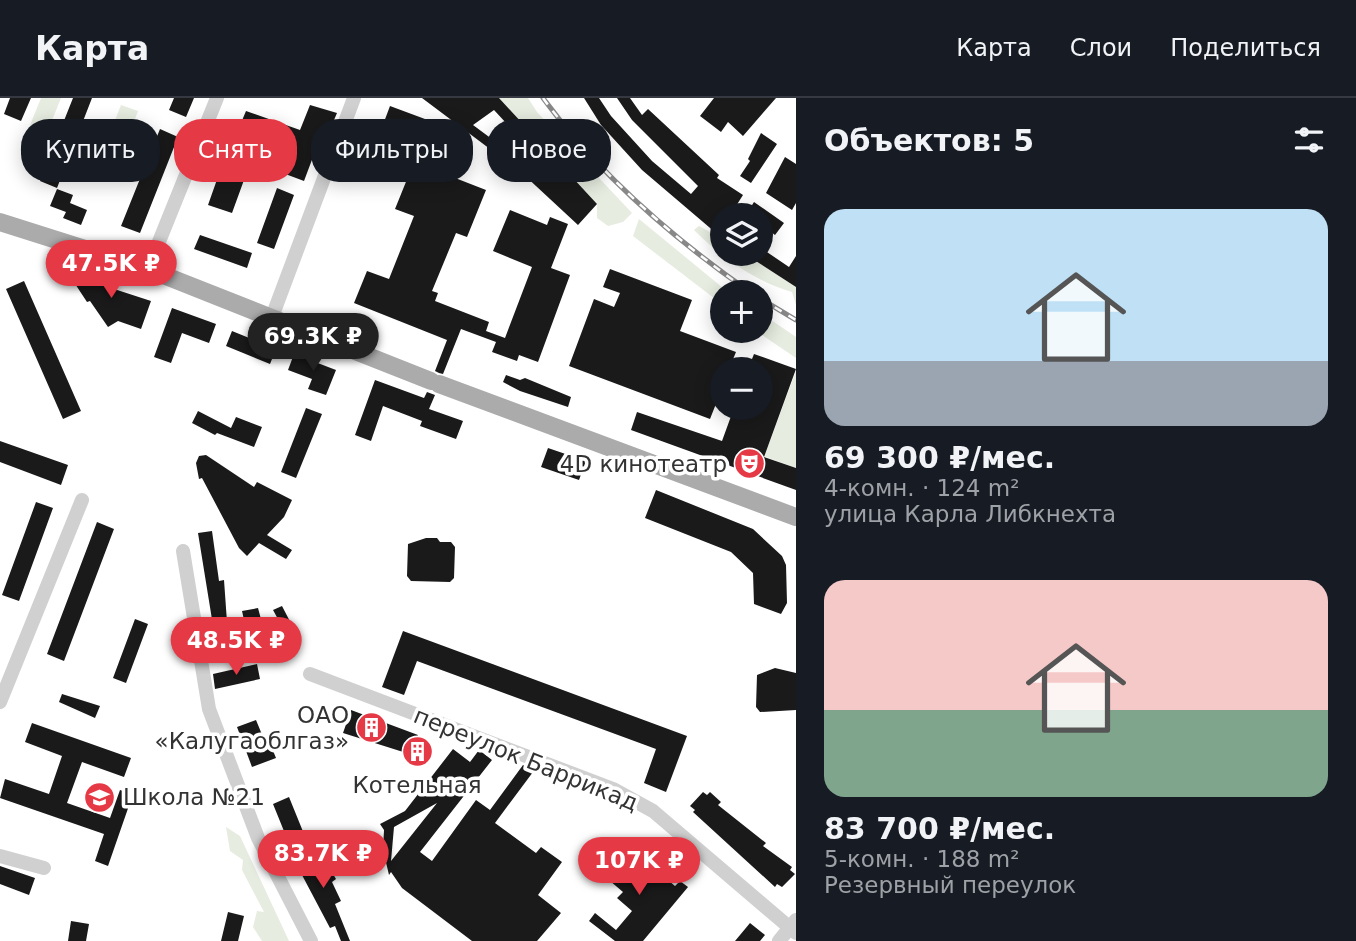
<!DOCTYPE html>
<html lang="ru">
<head>
<meta charset="utf-8">
<style>
  :root { --surface:#171b24; --page:#20242c; --text:#f1f3f6; --muted:#9ea1a6; --line:#363941; --accent:#e63946 }
  body { margin:0; font-family:"DejaVu Sans",sans-serif; background:var(--page); color:var(--text); height:100vh; display:flex; flex-direction:column; font-size:26px; white-space:nowrap }
  * { box-sizing:border-box; margin:0 }
  p { font-size:23px; color:var(--muted) }
  .icon { flex:none; width:38px; height:38px; fill:none; stroke:currentColor; stroke-width:2; stroke-linecap:round; stroke-linejoin:round }
  .map { position:relative; flex:1; overflow:hidden }
  .side { display:flex; flex-direction:column; background:var(--surface); width:560px }
  .side>* { flex:none }
  .top-card { position:absolute; left:21px; top:21px; width:665px; height:63px; display:flex; gap:14px }
  .tools { position:absolute; left:710px; top:105px; display:grid; gap:14px }
  .tools a { display:grid; place-items:center; width:63px; height:63px; border-radius:50%; background:var(--surface); box-shadow:0 4px 18px #0003; font-size:35px }
  .price { position:absolute; translate:-50% -60px; padding:0 16px; border-radius:24px; background:var(--accent); color:#fff; font-size:23px; line-height:46px; filter:drop-shadow(0 2px 4px #0008) }
  .price::after { content:''; position:absolute; left:50%; top:42px; width:21px; height:16px; margin-left:-10px; background:inherit; clip-path:polygon(0 0,100% 0,50% 100%) }
  .price.selected { background:#222; color:#fff }
  ul { padding:0; list-style:none }
  li { display:grid; align-content:center; gap:14px; height:371px; padding:0 28px }
  li span { display:grid; place-items:center; height:217px; border-radius:21px; color:#555 }
  li>.icon { margin-inline-start:auto }
  span .icon { width:126px; height:126px; fill:#fffc; stroke-width:1 }
  li b { font-size:30px }
  h2 { display:flex; justify-content:space-between; align-items:center; height:84px; padding:0 28px; font-size:30px }
  .tag { padding:0 24px; border-radius:28px; background:var(--surface); box-shadow:0 4px 18px #0003; font-size:24px; line-height:63px }
  .tag.selected { background:var(--accent); color:#fff }
  header { display:flex; align-items:center; gap:42px; box-sizing:border-box; height:98px; padding:0 35px; background:var(--surface); border-bottom:2px solid var(--line) }
  header strong { font-size:33px }
  nav { display:flex; gap:38px; margin-inline-start:auto; font-size:24px }
  main { display:flex; flex:1; min-height:0 }
  .map>svg:first-child { display:block }
  .green { fill:#e6ecdf }
  .building { fill:#1a1a1a; fill-rule:evenodd }
  .lines { fill:none; stroke-linecap:round; stroke-linejoin:round }
  .minor { stroke:#d0d0d0; stroke-width:14 }
  .major { stroke:#ababab; stroke-width:18 }
  .rail-casing { stroke:#888; stroke-width:5 }
  .rail { stroke:#fff; stroke-width:2.5; stroke-dasharray:8; stroke-linecap:butt }
  .labels { text-anchor:middle; stroke-width:7; stroke-linejoin:round; paint-order:stroke }
  .poi-label { font-size:23px; fill:#333; stroke:#fff; text-anchor:end }
  .street-label { font-size:23px; fill:#333; stroke:#fff }
</style>
</head>
<body>
<header>
<strong>Карта</strong>
<nav><a>Карта</a><a>Слои</a><a>Поделиться</a></nav>
</header>
<main>
<div class="map">
<svg width="796" height="843" viewBox="0 0 796 843">
  <rect width="100%" height="100%" fill="#fff"/>
  <path class="green" d="M41 0H61L32 72 20 52Z
    M499 0H528L537 14 632 115 623 124 608 128 597 120V106Z
    M121 7 138 13 124 51 106 45Z
    M639 121 728 194H723V207L633 138Z
    M699 128 723 141V156H745L796 189V207L792 194C754 183 721 159 694 132Z
    M761 215 796 239V260L756 233H761Z
    M796 273V370L750 353 768 348Z
    M226 729 240 738 289 843H262L253 829 257 813 264 814 242 772 243 762 230 753Z"/>
  <path class="building" d="M10 0H31L21 23 4 16Z
    M73 0H92L57 90 40 83Z
    M174 0H194L186 19 169 12Z
    M422 0H499L597 106 578 127 522 75ZM494 12 535 56 527 67 473 27Z
    M584 0H599L611 18 652 63 691 96 698 88 632 22 617 0H630L642 17 648 11 719 77 717 80 743 97 736 108 747 115 754 104 784 125 775 137 771 134 761 147V117H723V141L642 72 601 27Z
    M714 0H776L743 38 728 24 721 34 700 18Z
    M310 7 337 15 331 29 325 27 304 83 280 74 288 51 238 32 246 13 300 32Z
    M390 8 433 24 426 41 384 24Z
    M160 31 178 39 140 135 121 128Z
    M761 35 777 46 751 85 740 78 750 63 748 61Z
    M785 59 796 66V105L792 112 766 95Z
    M414 64 486 92 467 139 456 135 432 193 438 195 435 203 489 224 486 233 505 240 532 169 493 153 510 112 547 127 550 119 568 126 551 170 570 177 538 264 519 257 517 263 492 254 496 244 461 231 443 276 439 275 435 273 447 242 354 205 367 173 389 181 414 118 395 111Z
    M220 73 244 82 232 115 208 107Z
    M277 90 294 97 274 151 257 145Z
    M57 91 73 97 70 105 87 112 81 127 63 120 66 114 50 108Z
    M200 137 252 155 247 170 194 151Z
    M761 150 789 169 796 158V189L745 156H761Z
    M62 166 112 187 111 190 151 203 141 231 118 223 108 229 90 203 87 204Z
    M610 171 692 202 680 233 736 254 729 271H723V288L710 321 569 268 594 201 614 209 620 195 603 189Z
    M24 183 81 313 63 321 6 191Z
    M172 210 216 226 209 245 182 235 171 265 154 259Z
    M232 233 276 251 270 266 226 248Z
    M294 256 336 272 326 297 308 291 312 281 288 272Z
    M754 256 796 271 764 359 796 370V392L631 332 637 314 722 343 734 310H761V271H748Z
    M506 277 520 282 525 280 571 299 568 309 520 293 503 284Z
    M375 282 424 300 427 294 435 297 429 311 463 323 456 341 420 328 422 323 383 308 371 343 355 337Z
    M306 310 322 316 296 380 281 374Z
    M198 313 231 330 236 319 262 329 254 349 217 335 215 337 192 325Z
    M0 343 68 367 61 387 0 364Z
    M548 350 586 363 579 382 541 369Z
    M206 357 254 389 257 384 292 402 284 419 267 437 292 452 286 461 259 445 247 458 239 450 202 380 199 381 196 365 199 358Z
    M656 392 753 431 782 458 786 467 787 505 781 516 754 506 753 475 731 454 645 420Z
    M36 404 53 410 19 503 2 497Z
    M97 424 114 431 64 563 47 556Z
    M212 433 219 483 224 482 228 538 247 535 242 513 258 510 266 540 219 555 218 553 209 554 207 541 215 540 198 435Z
    M426 440H437L440 444H451L455 449 454 480 450 484 411 483 407 478 408 446Z
    M282 508 298 539 290 543 273 512Z
    M135 521 148 526 126 585 113 580Z
    M403 533 687 638 666 694 644 685 656 651 417 563 404 597 382 589Z
    M257 566 260 581 215 591 213 576Z
    M775 570 796 575V612L760 614 756 609 757 577Z
    M62 596 100 608 95 620 59 604Z
    M351 612 418 637 414 647 422 650 419 659 343 635Z
    M256 622 263 639 267 638 276 660 252 669 237 629Z
    M32 625 131 660 124 679 82 664 67 705 110 720 120 692 133 696 108 768 95 763 104 736 0 700 5 681 49 696 62 658 25 644Z
    M453 651 470 664 479 652 492 662 420 754 432 763 476 702 490 712 523 667 533 674 495 725 536 755 541 749 562 764 538 797 561 815 537 843H472L402 790 391 774 389 777 383 752 384 732 380 726 405 713ZM437 705 391 763 394 729Z
    M703 694 707 697 710 694 721 704 718 707 766 745 763 748 792 769 790 772 795 776 782 789 777 786 775 789 693 714 695 712 690 708Z
    M289 699 304 736 288 743 273 706Z
    M627 748 675 788 680 783 688 789 643 843H615L589 823 595 815 616 832 632 813 617 800 623 794 603 777Z
    M310 751 320 770 331 764 336 775 333 776 336 781 332 784 341 803 335 806 350 843H341L335 828 330 830 302 777 295 759Z
    M0 768 35 780 29 797 0 786Z
    M228 814 244 818 238 843H221Z
    M71 823 89 826 86 843H68Z
    M750 825 765 837 760 843H735Z"/>
  <g class="lines">
    <path class="minor" d="M148 171 217 0
      M272 219 354 0
      M183 453 209 611 258 740 311 843
      M310 576 613 691 653 713 796 835
      M0 604 82 402
      M0 758 44 770
      M779 843 796 822"/>
    <path class="major" d="M0 124 148 171 431 283
      M439 286 796 419"/>
    <defs>
      <path id="rail" d="M543 0C598 75 674 141 750 194
        M761 201 796 222"/>
    </defs>
    <use href="#rail" class="rail-casing"/>
    <use href="#rail" class="rail"/>
  </g>
  <defs>
    <symbol id="theatre-disc" viewBox="-11 -11 22 22"><circle r="9.5" fill="#e63946" stroke="#fff"/><path d="M-5-5.5Q0-4 5-5.5V0Q5 5 0 6Q-5 5-5 0ZM-3.3-2.5H-1v1.5H-3.3ZM1-2.5H3.3v1.5H1ZM-2.8 1Q0 5.5 2.8 1Z" fill="#fff"/></symbol>
    <symbol id="building-disc" viewBox="-11 -11 22 22"><circle r="9.5" fill="#e63946" stroke="#fff"/><path d="M-4-6H4V6H1V3H-1V6H-4ZM-2.5-4.3h1.7v1.8h-1.7ZM.8-4.3h1.7v1.8H.8ZM-2.5-1h1.7V.8h-1.7ZM.8-1h1.7V.8H.8Z" fill="#fff"/></symbol>
    <symbol id="school-disc" viewBox="-11 -11 22 22"><circle r="9.5" fill="#e63946" stroke="#fff"/><path d="M0-5L7-2L0 1L-7-2ZM-4 1L0 2.5L4 1V4Q0 6-4 4Z" fill="#fff"/></symbol>
  </defs>
  <g fill-rule="evenodd">
    <use href="#theatre-disc" x="732" y="348" width="35" height="35"/>
    <use href="#building-disc" x="354" y="612" width="35" height="35"/>
    <use href="#building-disc" x="400" y="636" width="35" height="35"/>
    <use href="#school-disc" x="82" y="682" width="35" height="35"/>
  </g>
  <g class="labels">
    <g class="poi-label">
      <text x="727" y="374">4D кинотеатр</text>
      <text x="349" y="625">ОАО<tspan x="349" dy="26">«Калугаоблгаз»</tspan></text>
      <text x="417" y="695" text-anchor="middle">Котельная</text>
      <text x="123" y="707" text-anchor="start">Школа №21</text>
    </g>
    <g class="street-label">
      <text transform="translate(526 661) rotate(22)" y="8">переулок Баррикад</text>
    </g>
  </g>
</svg>
<div class="tools">
<a><svg class="icon" aria-label="layers" viewBox="0 0 24 24"><path d="M12 4l9 5-9 5-9-5zM3 14l9 5 9-5"/></svg></a>
<a>+</a>
<a>−</a>
</div>
<b class="price" style="left:111px;top:202px">47.5K ₽</b>
<b class="price selected" style="left:313px;top:275px">69.3K ₽</b>
<b class="price" style="left:236px;top:579px">48.5K ₽</b>
<b class="price" style="left:323px;top:792px">83.7K ₽</b>
<b class="price" style="left:639px;top:799px">107K ₽</b>
<div class="top-card">
<a class="tag">Купить</a>
<a class="tag selected">Снять</a>
<a class="tag">Фильтры</a>
<a class="tag">Новое</a>
</div>
</div>
<section class="side">
<h2>Объектов: 5<svg class="icon" aria-label="filters" viewBox="0 0 24 24"><path d="M4 7h16M4 17h16"/><circle cx="9" cy="7" r="2"/><circle cx="15" cy="17" r="2"/></svg></h2>
<ul>
<li><span style="background:linear-gradient(#bfe0f5 70%,#9aa5b1 0)"><svg class="icon" aria-label="home" viewBox="0 0 24 24"><path d="M3 11l9-7 9 7M6 9v11h12V9"/></svg></span><div><b>69 300 ₽/мес.</b><p>4-комн. · 124 m²</p><p>улица Карла Либкнехта</p></div></li>
<li><span style="background:linear-gradient(#f6c9c9 60%,#7fa58c 0)"><svg class="icon" aria-label="home" viewBox="0 0 24 24"><path d="M3 11l9-7 9 7M6 9v11h12V9"/></svg></span><div><b>83 700 ₽/мес.</b><p>5-комн. · 188 m²</p><p>Резервный переулок</p></div></li>
</ul>
</section>
</main>
</body>
</html>
